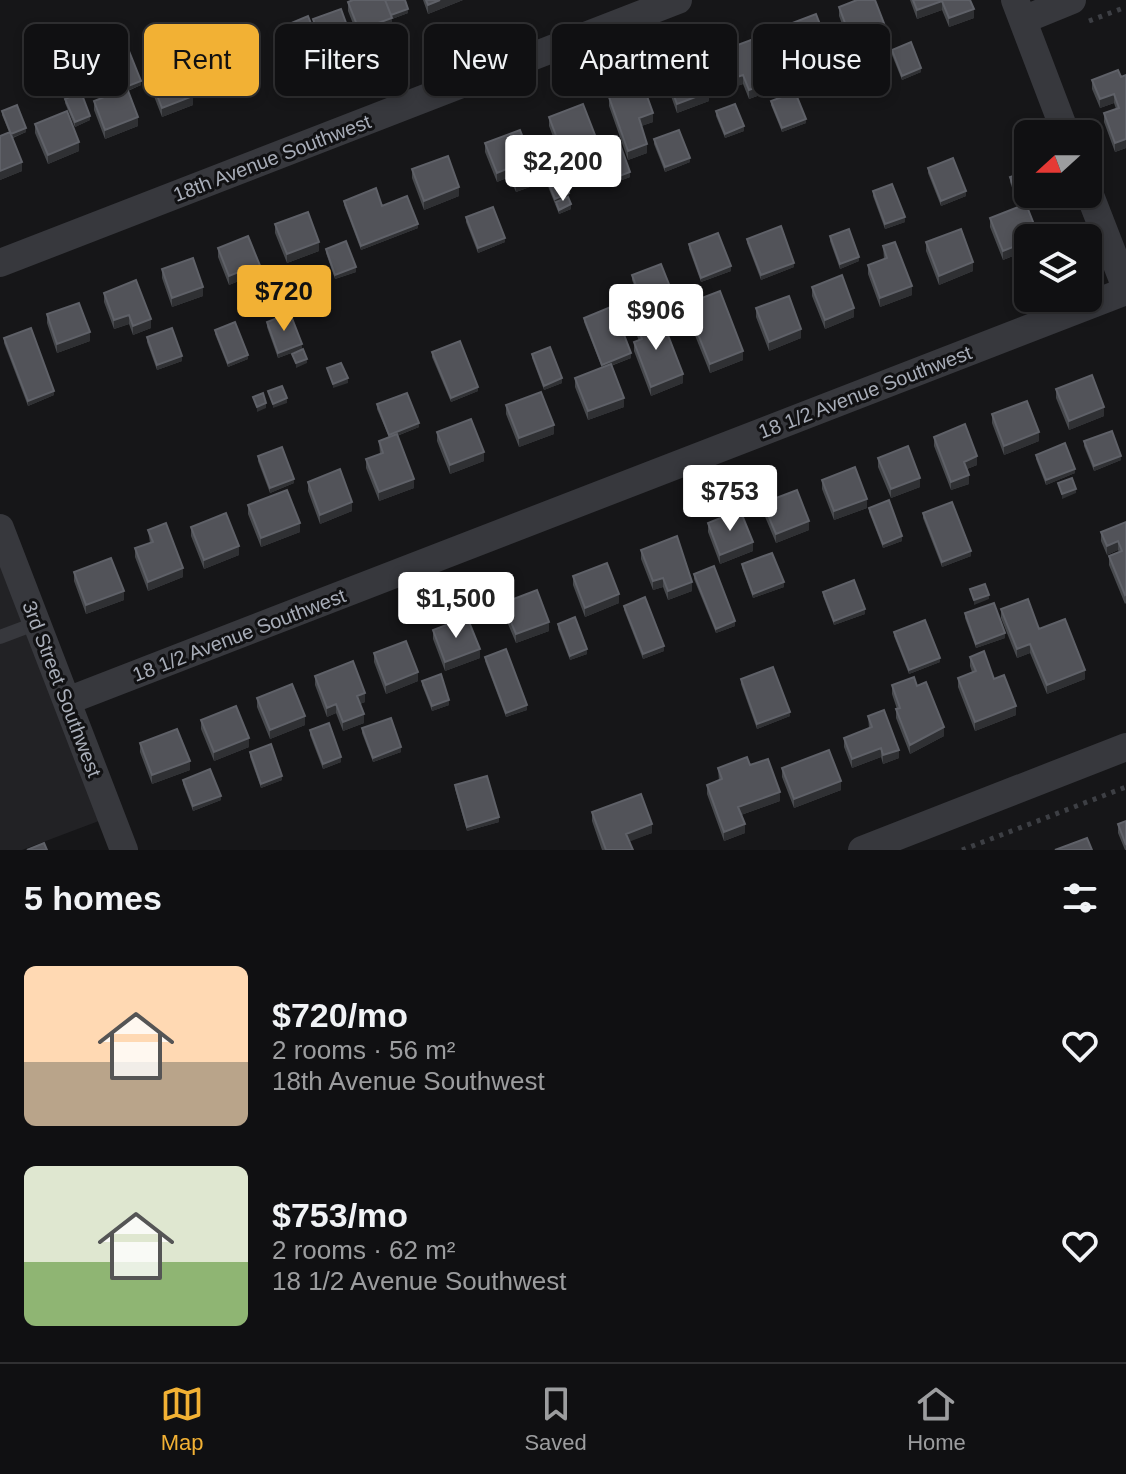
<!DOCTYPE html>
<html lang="en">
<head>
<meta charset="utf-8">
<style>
  :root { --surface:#101012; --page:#1e1e20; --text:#f1f3f6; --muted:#9c9d9f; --line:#303032; --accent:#f2b134 }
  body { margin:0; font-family:Arial,sans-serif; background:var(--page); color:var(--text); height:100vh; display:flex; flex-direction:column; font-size:30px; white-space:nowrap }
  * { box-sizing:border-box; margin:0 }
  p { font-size:26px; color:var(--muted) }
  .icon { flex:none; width:44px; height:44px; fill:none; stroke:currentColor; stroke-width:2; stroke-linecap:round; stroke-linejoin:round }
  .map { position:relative; height:850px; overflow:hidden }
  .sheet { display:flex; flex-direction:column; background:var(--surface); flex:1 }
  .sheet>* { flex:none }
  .guide { position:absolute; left:24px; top:24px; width:1078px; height:72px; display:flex; gap:16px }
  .needle { width:52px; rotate:249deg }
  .buttons { position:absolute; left:1014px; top:120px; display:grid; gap:16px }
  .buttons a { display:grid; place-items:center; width:88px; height:88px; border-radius:12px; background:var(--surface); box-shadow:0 4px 12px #0003,0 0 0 2px var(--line); font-size:40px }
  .price { position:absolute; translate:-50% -68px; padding:0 18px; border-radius:8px; background:#fff; color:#222; font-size:26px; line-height:52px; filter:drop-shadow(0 2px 4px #0008) }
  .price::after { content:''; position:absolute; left:50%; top:48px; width:24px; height:18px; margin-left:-12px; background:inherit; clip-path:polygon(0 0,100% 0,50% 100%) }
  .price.selected { background:var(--accent); color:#111 }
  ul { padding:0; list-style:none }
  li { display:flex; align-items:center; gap:24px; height:200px; padding:0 24px }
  li span { display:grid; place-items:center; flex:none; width:224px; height:160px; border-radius:12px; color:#555 }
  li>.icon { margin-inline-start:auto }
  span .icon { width:96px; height:96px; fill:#fffc; stroke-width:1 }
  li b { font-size:34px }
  h2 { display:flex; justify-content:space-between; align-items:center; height:96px; padding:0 24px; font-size:34px }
  .pill { padding:0 28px; border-radius:12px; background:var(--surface); box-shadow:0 4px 12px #0003,0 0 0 2px var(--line); font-size:28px; line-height:72px }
  .pill.selected { background:var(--accent); color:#111 }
  .menu { display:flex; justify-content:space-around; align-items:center; height:112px; border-top:2px solid var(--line); background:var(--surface); font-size:22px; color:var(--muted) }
  .menu a { display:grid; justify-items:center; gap:4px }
  .menu .selected { color:var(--accent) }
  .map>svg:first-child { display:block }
  .built { fill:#222225 }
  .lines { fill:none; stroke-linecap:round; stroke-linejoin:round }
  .path { stroke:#3d3f44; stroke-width:5; stroke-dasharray:4 6; stroke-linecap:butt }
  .lane { stroke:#37383d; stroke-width:14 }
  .street { stroke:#37383d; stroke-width:28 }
  .wall { fill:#47494d }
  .shaded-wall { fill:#2f3033 }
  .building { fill:#525359; stroke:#5f6168; stroke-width:2 }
  .labels { text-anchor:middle; stroke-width:6; stroke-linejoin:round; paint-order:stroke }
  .street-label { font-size:20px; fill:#a8adb8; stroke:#111113 }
</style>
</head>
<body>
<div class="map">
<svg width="1126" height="850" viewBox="0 0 1126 850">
  <rect width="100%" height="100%" fill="#161618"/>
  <path class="built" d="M0 528 112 816 22 850H0Z"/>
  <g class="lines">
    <path class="path" d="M1089 21 1126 7
      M962 850 1126 787"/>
    <path class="lane" d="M0 637 37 623"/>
    <path class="street" d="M1015 0 1066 134
      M1023 20 1072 0
      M1088 190 1126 288
      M0 263 678 0
      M0 528 124 850
      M67 701 1126 291
      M862 850 1126 747"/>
  </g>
  <path class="wall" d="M423 0H463L428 14Z
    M910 0H970L974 18 949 27 942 10 917 19Z
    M348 2 408 13 392 19V27L359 39 348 11Z
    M839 7 890 48 871 55 865 39 850 45 839 16Z
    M313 19 350 38 322 49 313 24Z
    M779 28 828 54 790 67 779 37Z
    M277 29 320 55 289 68 277 38Z
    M217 34 252 81 220 93 209 66V57L220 52 217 43Z
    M162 42 193 64 182 68 193 105 162 117 150 86V77L171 69 162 46Z
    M724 50 772 82 765 84V93L749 99 743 84 734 87 724 59Z
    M892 50 921 72 902 80 892 55Z
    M834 62 858 85 843 90 834 66Z
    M94 66 141 85 128 91 138 126 105 139 94 110V101L104 97 94 70Z
    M666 74 709 101 677 113 666 82Z
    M1126 75V148L1115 152 1104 122V113L1116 109 1114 103 1100 108 1092 89V80L1121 77Z
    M609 97 653 122 641 126 647 153 628 160 609 106Z
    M65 99 90 120 75 127 65 103Z
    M771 101 806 123 782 132 771 105Z
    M2 111 26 132 13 138 22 171 0 180V136L9 132 2 115Z
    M716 111 744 131 725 138 716 116Z
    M549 117 595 144 591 145 594 161 566 171 549 126Z
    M35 124 79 151 48 164 35 133Z
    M654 139 690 162 665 172 654 144Z
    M485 143 538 184 516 192 509 177 497 182 485 152Z
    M596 144 630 177 609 185 596 149Z
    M928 168 966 196 941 206 928 173Z
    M412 169 459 196 424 210 412 178Z
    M545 175 569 198 571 209 559 214 545 179Z
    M1010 177 1039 203 1027 207 1039 238H1028V250L1003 260 990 227V218L1019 207 1010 182Z
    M873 191 905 222 885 229 873 196Z
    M344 201 382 206 418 228 361 250 344 205Z
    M466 217 505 242 478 253 466 222Z
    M275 224 319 251 287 263 275 233Z
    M830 236 859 261 840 269 830 241Z
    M747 239 794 267 761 280 747 243Z
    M926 242 973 271 939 285 926 251Z
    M689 244 731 271 701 282 689 249Z
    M883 246 912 295 880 307 868 274V265L884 259Z
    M218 248 265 278V287L251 292 246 278 229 285 218 257Z
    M326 249 356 272 335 279 326 253Z
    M162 269 203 296 172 307 162 278Z
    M632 275 674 302 645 313 632 280Z
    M812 287 854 317 825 329 812 296Z
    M104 293 151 328 133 335 129 324 114 329 104 302Z
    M686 304 743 360 710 373 686 313Z
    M756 308 801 338 769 351 756 317Z
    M47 314 90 341 57 353 47 323Z
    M584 318 631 358 611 366 624 407 588 420 575 387V378L602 368 584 322Z
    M634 319 658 333 683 383 651 396 634 351V342L639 341 634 328Z
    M267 322 302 349 278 358 267 327Z
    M215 330 248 359 228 367 215 334Z
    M147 337 182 361 157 370 147 342Z
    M4 338 54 395 28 406 4 343Z
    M432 352 478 391 451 402 432 357Z
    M532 354 562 383 544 390 532 358Z
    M1056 389 1104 416 1069 430 1056 398Z
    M377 404 419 427 397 436 414 488 379 501 366 468V459L380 454 379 441 389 437 377 409Z
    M506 405 554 434 519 447 506 414Z
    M992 414 1039 441 1004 455 992 423Z
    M437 432 484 461 450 474 437 441Z
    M934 437 977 465 967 469 969 484 951 490 934 446Z
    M1084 441 1121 460 1094 471 1084 446Z
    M1036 455 1075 473 1046 485 1036 459Z
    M258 456 294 483 270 493 258 461Z
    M878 458 920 487 891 498 878 467Z
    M822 480 867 508 834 520 822 489Z
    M308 482 352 511 320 524 308 491Z
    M763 503 809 530 776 543 763 512Z
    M248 505 300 532 261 547 248 514Z
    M869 508 902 541 883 548 869 512Z
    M923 513 971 556 942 567 923 518Z
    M1126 522V603L1125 604 1109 565V556L1119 552 1118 550 1107 555 1101 541V532Z
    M708 523 753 551 720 564 708 532Z
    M191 527 239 555 204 569 191 536Z
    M148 530 183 577 148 591 135 557V548L150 543Z
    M641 550 692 591 668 600 663 587 653 590 641 559Z
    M742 564 784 587 753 598 742 568Z
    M74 572 124 600 86 614 74 581Z
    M694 574 735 626 716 633 694 579Z
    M573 576 619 603 585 617 573 585Z
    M823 592 865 614 834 625 823 596Z
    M503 603 549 631 516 643 503 612Z
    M624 606 664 651 643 659 624 610Z
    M1001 609 1039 629 1085 679 1047 694 1030 653 1017 658 1001 618Z
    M965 613 1005 638 976 648 965 618Z
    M558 624 587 654 570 660 558 629Z
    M433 630 480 658 445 671 433 639Z
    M894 632 940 662 909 674 894 636Z
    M374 653 418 681 386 694 374 662Z
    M485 657 527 710 506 717 485 661Z
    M970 657 994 679 1016 715 975 731 958 687V678L972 672 970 666Z
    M315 676 365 702 360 704 364 723 343 731 336 713 327 717 315 685Z
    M741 679 790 716 757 729 741 684Z
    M422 681 449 705 432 711 422 685Z
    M892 685 917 686 944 736 910 754 896 718V709H897L892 694Z
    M257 698 305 725 270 739 257 707Z
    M868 716 899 758 883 764 881 757 852 768 844 747V738L869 728Z
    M201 720 249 747 214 761 201 729Z
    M362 728 401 752 373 762 362 733Z
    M310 730 341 762 323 769 310 735Z
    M140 743 190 770 152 784 140 752Z
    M250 752 282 780 261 788 250 757Z
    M750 765 780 801 741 815 745 833 724 841 707 794V785L719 781 718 768Z
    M782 768 841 790 794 808 782 777Z
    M183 780 221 800 193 811 183 784Z
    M455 785 499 822 467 831 455 789Z
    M592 812 652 833 629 841 633 850H602L592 821Z
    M1126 821V850H1125L1118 833V824Z"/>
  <path class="shaded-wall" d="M440 0H463L428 14V5Z
    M942 1V10L917 19V10Z
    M408 9V13L392 19V27L359 39V30L391 15Z
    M974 9V18L949 27V18Z
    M865 30V39L850 45V36Z
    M350 34V38L322 49V44Z
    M890 39V48L871 55V46Z
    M828 45V54L790 67V58Z
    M320 46V55L289 68V59Z
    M193 59V64L172 72V67Z
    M921 68V72L902 80V76Z
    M252 72V81L220 93V84Z
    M772 73V82L762 85 765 84V93L749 99V90L762 76Z
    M743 75V84L734 87V78Z
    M858 80V85L843 90V86Z
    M141 81V85L105 100V95Z
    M709 92V101L677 113V104Z
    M1114 94V103L1100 108V99Z
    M193 96V105L162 117V108Z
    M653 113V122L639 127V118Z
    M90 116V120L75 127V122Z
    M138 117V126L105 139V130Z
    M806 119V123L782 132V128Z
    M744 126V131L725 138V134Z
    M26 128V132L11 138V134Z
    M595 135V144L588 146V137Z
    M1126 139V148L1115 152V143Z
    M79 142V151L48 164V155Z
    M647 144V153L628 160V151Z
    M594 152V161L566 171V162Z
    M690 158V162L665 172V167Z
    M22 162V171L0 180V171Z
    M509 168V177L497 182V173Z
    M630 172V177L609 185V180Z
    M538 175V184L516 192V183Z
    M459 187V196L424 210V201Z
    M966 191V196L941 206V201Z
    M569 193V198L555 204V199Z
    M1039 198V203L1020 209V204Z
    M571 204V209L559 214V210Z
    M905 217V222L885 229V224Z
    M418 224V228L361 250V246Z
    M505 238V242L478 253V248Z
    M1028 241V250L1003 260V251Z
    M319 242V251L287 263V254Z
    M859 257V261L840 269V264Z
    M973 262V271L939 285V276Z
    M794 263V267L761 280V275Z
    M731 266V271L701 282V278Z
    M356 267V272L335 279V275Z
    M246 269V278L229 285V276Z
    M265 278V287L251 292V283Z
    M912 286V295L880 307V298Z
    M203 287V296L172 307V298Z
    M674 297V302L645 313V309Z
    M854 308V317L825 329V320Z
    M129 315V324L114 329V320Z
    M151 319V328L133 335V326Z
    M801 329V338L769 351V342Z
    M90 332V341L57 353V344Z
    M302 344V349L278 358V353Z
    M743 351V360L710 373V364Z
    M631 353V358L602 369V365Z
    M248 355V359L228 367V363Z
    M182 356V361L157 370V365Z
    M307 359V363L296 368V363Z
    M683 374V383L651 396V387Z
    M348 378V383L333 388V384Z
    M562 378V383L544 390V386Z
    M478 387V391L451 402V398Z
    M54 391V395L28 406V401Z
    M287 398V403L273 408V404Z
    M624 398V407L588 420V411Z
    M266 403V408L257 412V407Z
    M1104 407V416L1069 430V421Z
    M419 423V427L389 439V435Z
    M554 425V434L519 447V438Z
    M1039 432V441L1004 455V446Z
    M484 452V461L450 474V465Z
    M977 456V465L964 470V462Z
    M1121 456V460L1094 471V466Z
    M1075 469V473L1046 485V480Z
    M969 475V484L951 490V482Z
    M920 478V487L891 498V489Z
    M294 479V483L270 493V488Z
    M414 479V488L379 501V492Z
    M1076 489V493L1062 499V494Z
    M867 499V508L834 520V511Z
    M352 502V511L320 524V515Z
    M809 521V530L776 543V534Z
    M300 523V532L261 547V538Z
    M902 536V541L883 548V544Z
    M1118 541V550L1107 555V546Z
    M753 542V551L720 564V555Z
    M239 546V555L204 569V560Z
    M971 551V556L942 567V562Z
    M183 568V577L148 591V582Z
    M663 578V587L653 590V581Z
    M692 582V591L668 600V591Z
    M784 582V587L753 598V594Z
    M124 591V600L86 614V605Z
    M619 594V603L585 617V608Z
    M989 595V599L974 605V600Z
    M865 609V614L834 625V621Z
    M735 621V626L716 633V629Z
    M549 622V631L516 643V634Z
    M1005 633V638L976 648V644Z
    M1030 644V653L1017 658V649Z
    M664 646V651L643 659V654Z
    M480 649V658L445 671V662Z
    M587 649V654L570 660V656Z
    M940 658V662L909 674V670Z
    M1085 670V679L1047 694V685Z
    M418 672V681L386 694V685Z
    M365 693V702L357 705V696Z
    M449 700V705L432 711V706Z
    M336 704V713L327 717V708Z
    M527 705V710L506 717V713Z
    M1016 706V715L975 731V722Z
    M790 712V716L757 729V724Z
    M364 714V723L343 731V722Z
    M305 716V725L270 739V730Z
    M944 727V736L910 754V745Z
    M249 738V747L214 761V752Z
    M401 747V752L373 762V758Z
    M881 748V757L852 768V759Z
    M899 750V758L883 764V755Z
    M341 757V762L323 769V764Z
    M190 761V770L152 784V775Z
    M282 776V780L261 788V784Z
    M841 781V790L794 808V799Z
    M780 792V801L738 816V807Z
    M221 796V800L193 811V806Z
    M499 817V822L467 831V827Z
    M652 824V833L626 843V834Z
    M745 824V833L724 841V832Z"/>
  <path class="building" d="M353 0H385L392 18 359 30 348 2Z
    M385 0H405L408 9 391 15Z
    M426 0H440L428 5Z
    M857 0H875L890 39 871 46 865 30 850 36 839 7Z
    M913 0H970L974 9 949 18 942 1 917 10Z
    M341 9 350 34 322 44 313 19Z
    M816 14 828 45 790 58 779 28Z
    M308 16 320 46 289 59 277 29Z
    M235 27 252 72 220 84 209 57 223 51 217 34Z
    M183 34 193 59 172 67 162 42Z
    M759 37 772 73 762 76 765 84 749 90 743 75 734 78 724 50Z
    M911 42 921 68 902 76 892 50Z
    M129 51 141 81 105 95 94 66Z
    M849 56 858 80 843 86 834 62Z
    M698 62 709 92 677 104 666 74Z
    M181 65 193 96 162 108 150 77Z
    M1118 70 1121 77 1126 75V139L1115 143 1104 113 1119 108 1114 94 1100 99 1092 80Z
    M643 85 653 113 639 118 647 144 628 151 609 97Z
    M127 88 138 117 105 130 94 101Z
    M81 92 90 116 75 122 65 99Z
    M795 92 806 119 782 128 771 101Z
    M583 104 595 135 588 137 594 152 566 162 549 117Z
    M735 104 744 126 725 134 716 111Z
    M17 105 26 128 11 134 2 111Z
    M67 111 79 142 48 155 35 124Z
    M520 130 538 175 516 183 509 168 497 173 485 143Z
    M679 130 690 158 665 167 654 139Z
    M10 132 22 162 0 171V136Z
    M617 136 630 172 609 180 596 144Z
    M448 156 459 187 424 201 412 169Z
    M953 158 966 191 941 201 928 168Z
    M560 168 569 193 555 199 545 175Z
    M1028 171V194H1037L1039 198 1020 204 1010 177Z
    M892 184 905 217 885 224 873 191Z
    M376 188 382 206 407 196 418 224 361 246 344 201Z
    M568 197 571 204 559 210 556 202Z
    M1026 204 1039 237 1028 238V241L1003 251 990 218Z
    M493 207 505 238 478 248 466 217Z
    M308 212 319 242 287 254 275 224Z
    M781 226 794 263 761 275 747 239Z
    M849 229 859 257 840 264 830 236Z
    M961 229 973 262 939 276 926 242Z
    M718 233 731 266 701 278 689 244Z
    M248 236 265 278 251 283 246 269 229 276 218 248Z
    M346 241 356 267 335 275 326 249Z
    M895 242 912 286 880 298 868 265 887 258 883 246Z
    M193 258 203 287 172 298 162 269Z
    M661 264 674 297 645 309 632 275Z
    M842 275 854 308 825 320 812 287Z
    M136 280 151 319 133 326 129 315 114 320 104 293Z
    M720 291 743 351 710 364 686 304Z
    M789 296 801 329 769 342 756 308Z
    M79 303 90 332 57 344 47 314Z
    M613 306 631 353 602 365 584 318Z
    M290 313 302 344 278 353 267 322Z
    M650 313 658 333 666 330 683 374 651 387 634 342 642 339 634 319Z
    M235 322 248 355 228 363 215 330Z
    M31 328 54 391 28 401 4 338Z
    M172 328 182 356 157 365 147 337Z
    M460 341 478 387 451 398 432 352Z
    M550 347 562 378 544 386 532 354Z
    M303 349 307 359 296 363 292 354Z
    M341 363 348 378 333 384 327 368Z
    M611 364 624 398 588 411 575 378Z
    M1092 375 1104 407 1069 421 1056 389Z
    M282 386 287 398 273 404 268 391Z
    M541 392 554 425 519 438 506 405Z
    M263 393 266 403 257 407 253 397Z
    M407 393 419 423 389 435 377 404Z
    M1027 401 1039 432 1004 446 992 414Z
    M471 419 484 452 450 465 437 432Z
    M965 424 977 456 964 462 969 475 951 482 934 437Z
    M1112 431 1121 456 1094 466 1084 441Z
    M397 434 414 479 379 492 366 459 383 453 379 441Z
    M1065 443 1075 469 1046 480 1036 455Z
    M908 446 920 478 891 489 878 458Z
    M282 447 294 479 270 488 258 456Z
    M855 467 867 499 834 511 822 480Z
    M340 469 352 502 320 515 308 482Z
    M1072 478 1076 489 1062 494 1058 483Z
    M287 490 300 523 261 538 248 505Z
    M797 490 809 521 776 534 763 503Z
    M889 500 902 536 883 544 869 508Z
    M952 502 971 551 942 562 923 513Z
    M740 510 753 542 720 555 708 523Z
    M226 513 239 546 204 560 191 527Z
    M1126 522V594L1125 595 1109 556 1122 551 1118 541 1107 546 1101 532Z
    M166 523 183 568 148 582 135 548 153 542 148 530Z
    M677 536 692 582 668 591 663 578 653 581 641 550Z
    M772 553 784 582 753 594 742 564Z
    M111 558 124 591 86 605 74 572Z
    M607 563 619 594 585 608 573 576Z
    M714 566 735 621 716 629 694 574Z
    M854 580 865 609 834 621 823 592Z
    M985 584 989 595 974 600 970 589Z
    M537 590 549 622 516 634 503 603Z
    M645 597 664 646 643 654 624 606Z
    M1028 599 1039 629 1065 619 1085 670 1047 685 1030 644 1017 649 1001 609Z
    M994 603 1005 633 976 644 965 613Z
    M467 617 480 649 445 662 433 630Z
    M575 617 587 649 570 656 558 624Z
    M925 620 940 658 909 670 894 632Z
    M406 641 418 672 386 685 374 653Z
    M506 649 527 705 506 713 485 657Z
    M984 651 994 679 1004 675 1016 706 975 722 958 678 976 671 970 657Z
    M353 661 365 693 357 696 364 714 343 722 336 704 327 708 315 676Z
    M773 667 790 712 757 724 741 679Z
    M441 674 449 700 432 706 422 681Z
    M914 677 917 686 926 682 944 727 910 745 896 709 900 708 892 685Z
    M292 684 305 716 270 730 257 698Z
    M236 706 249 738 214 752 201 720Z
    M884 710 899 750 883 755 881 748 852 759 844 738 872 727 868 716Z
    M391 718 401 747 373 758 362 728Z
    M329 723 341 757 323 764 310 730Z
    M177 729 190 761 152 775 140 743Z
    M271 744 282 776 261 784 250 752Z
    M829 750 841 781 794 799 782 768Z
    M747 757 750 765 768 759 780 792 738 807 745 824 724 832 707 785 722 779 718 768Z
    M210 769 221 796 193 806 183 780Z
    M487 776 499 817 467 827 455 785Z
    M641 794 652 824 626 834 633 850H606L592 812Z
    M1126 821V845L1118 824Z
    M1087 838 1092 850H1055Z
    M44 843 47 850H27Z"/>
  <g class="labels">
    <g class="street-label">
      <text transform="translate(272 158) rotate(-21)" y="7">18th Avenue Southwest</text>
      <text transform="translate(865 392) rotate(-21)" y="7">18 1/2 Avenue Southwest</text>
      <text transform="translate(239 635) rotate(-21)" y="7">18 1/2 Avenue Southwest</text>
      <text transform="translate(62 689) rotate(69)" y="7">3rd Street Southwest</text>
    </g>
  </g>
</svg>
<div class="buttons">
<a><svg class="needle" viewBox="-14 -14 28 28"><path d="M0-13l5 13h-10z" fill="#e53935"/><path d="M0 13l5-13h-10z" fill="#9c9d9f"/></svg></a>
<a><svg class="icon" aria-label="layers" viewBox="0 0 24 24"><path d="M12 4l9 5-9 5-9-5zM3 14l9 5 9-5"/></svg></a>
</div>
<b class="price" style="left:563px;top:203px">$2,200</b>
<b class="price selected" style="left:284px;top:333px">$720</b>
<b class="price" style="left:656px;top:352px">$906</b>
<b class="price" style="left:730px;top:533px">$753</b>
<b class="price" style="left:456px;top:640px">$1,500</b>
<div class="guide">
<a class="pill">Buy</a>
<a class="pill selected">Rent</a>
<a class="pill">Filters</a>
<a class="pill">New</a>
<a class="pill">Apartment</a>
<a class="pill">House</a>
</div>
</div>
<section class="sheet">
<h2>5 homes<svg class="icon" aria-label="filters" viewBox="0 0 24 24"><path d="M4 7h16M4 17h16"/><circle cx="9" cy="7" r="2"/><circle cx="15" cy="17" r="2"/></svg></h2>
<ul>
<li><span style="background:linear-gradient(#ffd9b3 60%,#b9a48a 0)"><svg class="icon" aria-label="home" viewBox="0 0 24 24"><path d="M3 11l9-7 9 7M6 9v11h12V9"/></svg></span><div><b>$720/mo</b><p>2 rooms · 56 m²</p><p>18th Avenue Southwest</p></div><svg class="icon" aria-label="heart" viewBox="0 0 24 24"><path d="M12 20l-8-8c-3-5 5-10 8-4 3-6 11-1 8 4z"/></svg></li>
<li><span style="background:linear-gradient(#dfe7d0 60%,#8fb573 0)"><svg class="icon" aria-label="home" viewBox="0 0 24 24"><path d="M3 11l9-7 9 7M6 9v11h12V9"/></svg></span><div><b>$753/mo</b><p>2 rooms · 62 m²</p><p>18 1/2 Avenue Southwest</p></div><svg class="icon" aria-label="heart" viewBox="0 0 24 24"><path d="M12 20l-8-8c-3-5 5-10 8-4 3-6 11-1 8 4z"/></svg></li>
</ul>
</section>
<nav class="menu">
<a class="selected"><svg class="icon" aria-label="map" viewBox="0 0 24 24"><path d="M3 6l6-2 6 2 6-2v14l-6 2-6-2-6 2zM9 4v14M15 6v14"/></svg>Map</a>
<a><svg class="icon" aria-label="saved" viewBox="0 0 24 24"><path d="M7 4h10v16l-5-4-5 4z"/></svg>Saved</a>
<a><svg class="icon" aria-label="home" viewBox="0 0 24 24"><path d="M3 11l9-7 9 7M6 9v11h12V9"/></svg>Home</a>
</nav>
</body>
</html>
